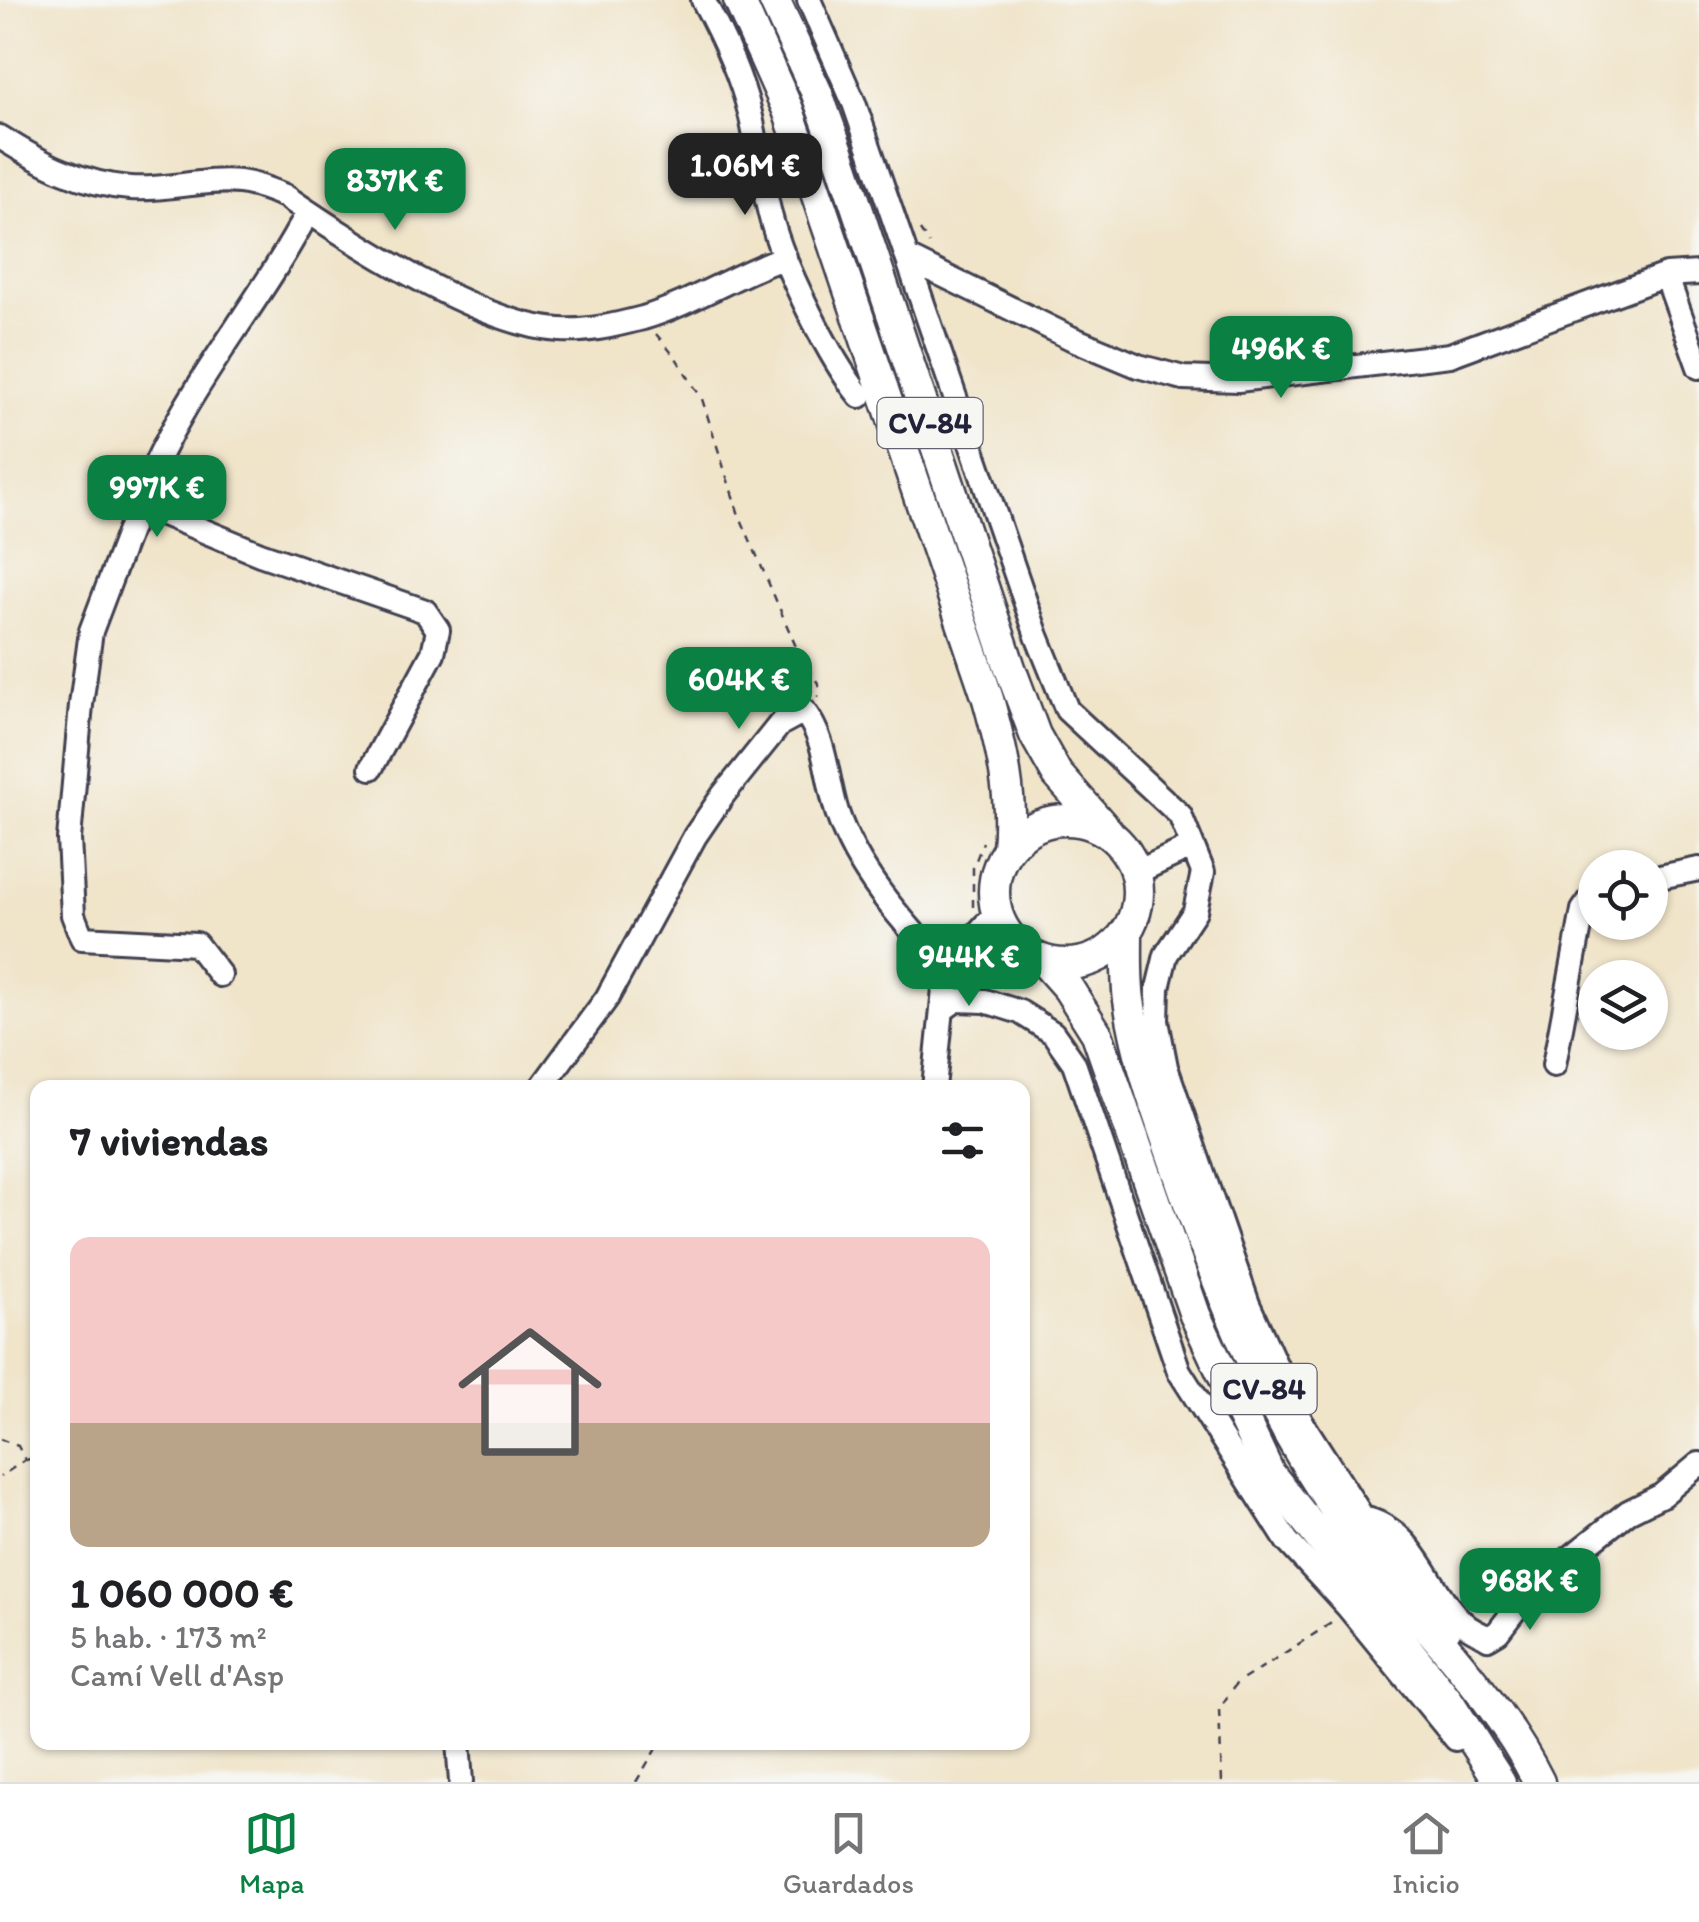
<!DOCTYPE html>
<html lang="es">
<head>
<meta charset="utf-8">
<style>
  :root { --surface:#fff; --page:#f2f2f2; --text:#202124; --muted:#757577; --line:#e0e0e0; --accent:#0b8043 }
  body { margin:0; font-family:Itim,sans-serif; background:var(--page); color:var(--text); height:100vh; display:flex; flex-direction:column; font-size:38px; white-space:nowrap }
  * { box-sizing:border-box; margin:0 }
  p { font-size:32px; color:var(--muted) }
  .icon { flex:none; width:55px; height:55px; fill:none; stroke:currentColor; stroke-width:2; stroke-linecap:round; stroke-linejoin:round }
  .map { position:relative; flex:1; overflow:hidden }
  .sheet { position:absolute; left:30px; top:1080px; width:1000px; height:670px; display:flex; flex-direction:column; background:var(--surface); border-radius:20px; box-shadow:0 2px 8px #0004 }
  .sheet>* { flex:none }
  .controls { position:absolute; left:1578px; top:850px; display:grid; gap:20px }
  .controls a { display:grid; place-items:center; width:90px; height:90px; border-radius:50%; background:var(--surface); box-shadow:0 2px 8px #0004; font-size:50px }
  .price { position:absolute; translate:-50% -85px; padding:0 22px; border-radius:20px; background:var(--accent); color:#fff; font-size:32px; line-height:65px; filter:drop-shadow(0 2px 5px #0008) }
  .price::after { content:''; position:absolute; left:50%; top:60px; width:30px; height:22px; margin-left:-15px; background:inherit; clip-path:polygon(0 0,100% 0,50% 100%) }
  .price.active { background:#222; color:#fff }
  ul { padding:0; list-style:none }
  li { display:grid; align-content:center; gap:20px; height:530px; padding:0 40px }
  li+li { border-top:2px solid var(--line) }
  li span { display:grid; place-items:center; height:310px; border-radius:20px; color:#555 }
  li>.icon { margin-inline-start:auto }
  span .icon { width:180px; height:180px; fill:#fffc; stroke-width:1 }
  li b { font-size:42px }
  h2 { display:flex; justify-content:space-between; align-items:center; height:120px; padding:0 40px; font-size:42px }
  .menu { display:flex; justify-content:space-around; align-items:center; height:140px; border-top:2px solid var(--line); background:var(--surface); font-size:28px; color:var(--muted) }
  .menu a { display:grid; justify-items:center; gap:5px }
  .menu .active { color:var(--accent) }
  .map>svg:first-child { display:block }
  .lines { fill:none; stroke-linecap:round; stroke-linejoin:round }
  .minor-casing { stroke:#413f50; stroke-width:28 }
  .major-casing { stroke:#413f50; stroke-width:35 }
  .path { stroke:#413f50; stroke-width:2.5; stroke-dasharray:8 8; stroke-linecap:butt }
  .minor { stroke:#fff; stroke-width:22 }
  .major { stroke:#fff; stroke-width:30 }
  .labels { text-anchor:middle; stroke-width:8; stroke-linejoin:round; paint-order:stroke }
  .shield { fill:#f6f6f2; stroke:#626272; stroke-width:2.5 }
  .shield-label { font-size:30px; font-weight:bold; fill:#22223b }
</style>
</head>
<body>
<div class="map">
<svg width="1699" height="1782" viewBox="0 0 1699 1782">
  <rect width="100%" height="100%" fill="#f6f6f2"/>
  <filter id="ink" filterUnits="userSpaceOnUse"><feTurbulence type="fractalNoise" baseFrequency=".01" numOctaves="2"/><feDisplacementMap in="SourceGraphic" scale="20" xChannelSelector="R" yChannelSelector="G"/><feConvolveMatrix kernelMatrix="1 2 1 2 8 2 1 2 1" color-interpolation-filters="sRGB"/></filter>
  <filter id="wash" filterUnits="userSpaceOnUse"><feTurbulence type="fractalNoise" baseFrequency=".0048" numOctaves="4" result="noise"/><feDisplacementMap in="SourceGraphic" scale="40" xChannelSelector="R" yChannelSelector="G"/><feGaussianBlur stdDeviation="2.25" result="paint"/><feColorMatrix in="noise" values="0 0 0 0 0 0 0 0 0 0 0 0 0 0 0 0 0 1.4 0 .05"/><feComposite in="paint" operator="in"/></filter>
  <g filter="url(#wash)">
    <rect width="100%" height="100%" fill="#f0e4c9"/>
  </g>
  <g filter="url(#ink)">
    <g class="lines">
      <defs>
        <path id="minor" d="M703 0C722 35 740 73 750 113 759 150 762 189 773 225 786 270 830 360 860 396
          M809 0 854 103 1037 636 1067 710 1180 815 1203 872 1195 911 1166 955 1158 988 1157 1021 1166 1067 1248 1304 1301 1421 1363 1518 1449 1631
          M0 137C41 163 81 184 130 188 166 191 204 178 240 182 256 184 270 190 285 196 352 242 480 325 560 330 588 332 616 325 643 318 693 303 736 274 785 257
          M308 212C257 309 181 393 142 496L156 511 260 554 425 611 438 630 433 653 371 768
          M910 259 1071 338 1138 366 1183 378 1238 380 1450 355 1666 275 1699 273
          M1666 275 1699 367
          M142 496 91 631 81 705 69 839 73 915 82 938 196 944 220 975
          M1137 872 1191 847
          M1650 879 1699 869
          M942 1010 956 1000 985 1001 1020 1012 1053 1033 1074 1063 1179 1371 1287 1541 1347 1606 1456 1739
          M1554 1065 1583 910 1595 893
          M541 1088 607 998 695 836 723 795 780 724 804 711C827 741 826 777 837 812 857 873 904 923 946 969
          M934 1088 946 969 986 924 999 919
          M1367 1519C1419 1533 1428 1594 1467 1626 1473 1631 1482 1634 1488 1638L1498 1632 1531 1589 1628 1512 1662 1495 1699 1464
          M458 1742 461 1782"/>
        <path id="major" d="M739 0 788 110 988 699C1002 749 1013 796 1008 848
          M774 0 816 91 839 154 1010 668 1035 735 1057 774 1108 832
          M994 892a72 72 0 1 1 144 0a72 72 0 1 1-144 0Z
          M1127 932C1127 954 1126 978 1129 1000 1138 1064 1163 1127 1184 1189 1231 1323 1279 1438 1366 1552 1425 1628 1496 1696 1539 1782
          M1044 961 1068 988 1097 1034 1195 1315 1269 1473 1448 1701 1500 1782"/>
      </defs>
      <use href="#minor" class="minor-casing"/>
      <use href="#major" class="major-casing"/>
      <path class="path" d="M920 230 929 244
        M656 334 676 358 702 399 738 512 797 649 819 685 818 697
        M973 907V868L983 842
        M992 946 1006 963 1026 977
        M0 1439 18 1446 25 1460 0 1477
        M26 1460 38 1457
        M636 1782 660 1742
        M1222 1782 1219 1709 1236 1684 1333 1622"/>
      <use href="#minor" class="minor"/>
      <use href="#major" class="major"/>
    </g>
  </g>
  <g class="labels">
    <g class="shield">
      <rect x="877.5" y="398" width="105" height="50" rx="8"/>
      <rect x="1211.5" y="1364" width="105" height="50" rx="8"/>
    </g>
    <g class="shield-label">
      <text x="930" y="433">CV-84</text>
      <text x="1264" y="1399">CV-84</text>
    </g>
  </g>
</svg>
<div class="controls">
<a><svg class="icon" aria-label="locate" viewBox="0 0 24 24"><circle cx="12" cy="12" r="6"/><path d="M12 2v4M12 18v4M2 12h4M18 12h4"/></svg></a>
<a><svg class="icon" aria-label="layers" viewBox="0 0 24 24"><path d="M12 4l9 5-9 5-9-5zM3 14l9 5 9-5"/></svg></a>
</div>
<b class="price active" style="left:745px;top:218px">1.06M €</b>
<b class="price" style="left:395px;top:233px">837K €</b>
<b class="price" style="left:1281px;top:401px">496K €</b>
<b class="price" style="left:157px;top:540px">997K €</b>
<b class="price" style="left:739px;top:732px">604K €</b>
<b class="price" style="left:969px;top:1009px">944K €</b>
<b class="price" style="left:1530px;top:1633px">968K €</b>
<section class="sheet">
<h2>7 viviendas<svg class="icon" aria-label="filters" viewBox="0 0 24 24"><path d="M4 7h16M4 17h16"/><circle cx="9" cy="7" r="2"/><circle cx="15" cy="17" r="2"/></svg></h2>
<ul>
<li><span style="background:linear-gradient(#f6c9c9 60%,#b9a48a 0)"><svg class="icon" aria-label="home" viewBox="0 0 24 24"><path d="M3 11l9-7 9 7M6 9v11h12V9"/></svg></span><div><b>1 060 000 €</b><p>5 hab. · 173 m²</p><p>Camí Vell d'Asp</p></div></li>
</ul>
</section>
</div>
<nav class="menu">
<a class="active"><svg class="icon" aria-label="map" viewBox="0 0 24 24"><path d="M3 6l6-2 6 2 6-2v14l-6 2-6-2-6 2zM9 4v14M15 6v14"/></svg>Mapa</a>
<a><svg class="icon" aria-label="saved" viewBox="0 0 24 24"><path d="M7 4h10v16l-5-4-5 4z"/></svg>Guardados</a>
<a><svg class="icon" aria-label="home" viewBox="0 0 24 24"><path d="M3 11l9-7 9 7M6 9v11h12V9"/></svg>Inicio</a>
</nav>
</body>
</html>
